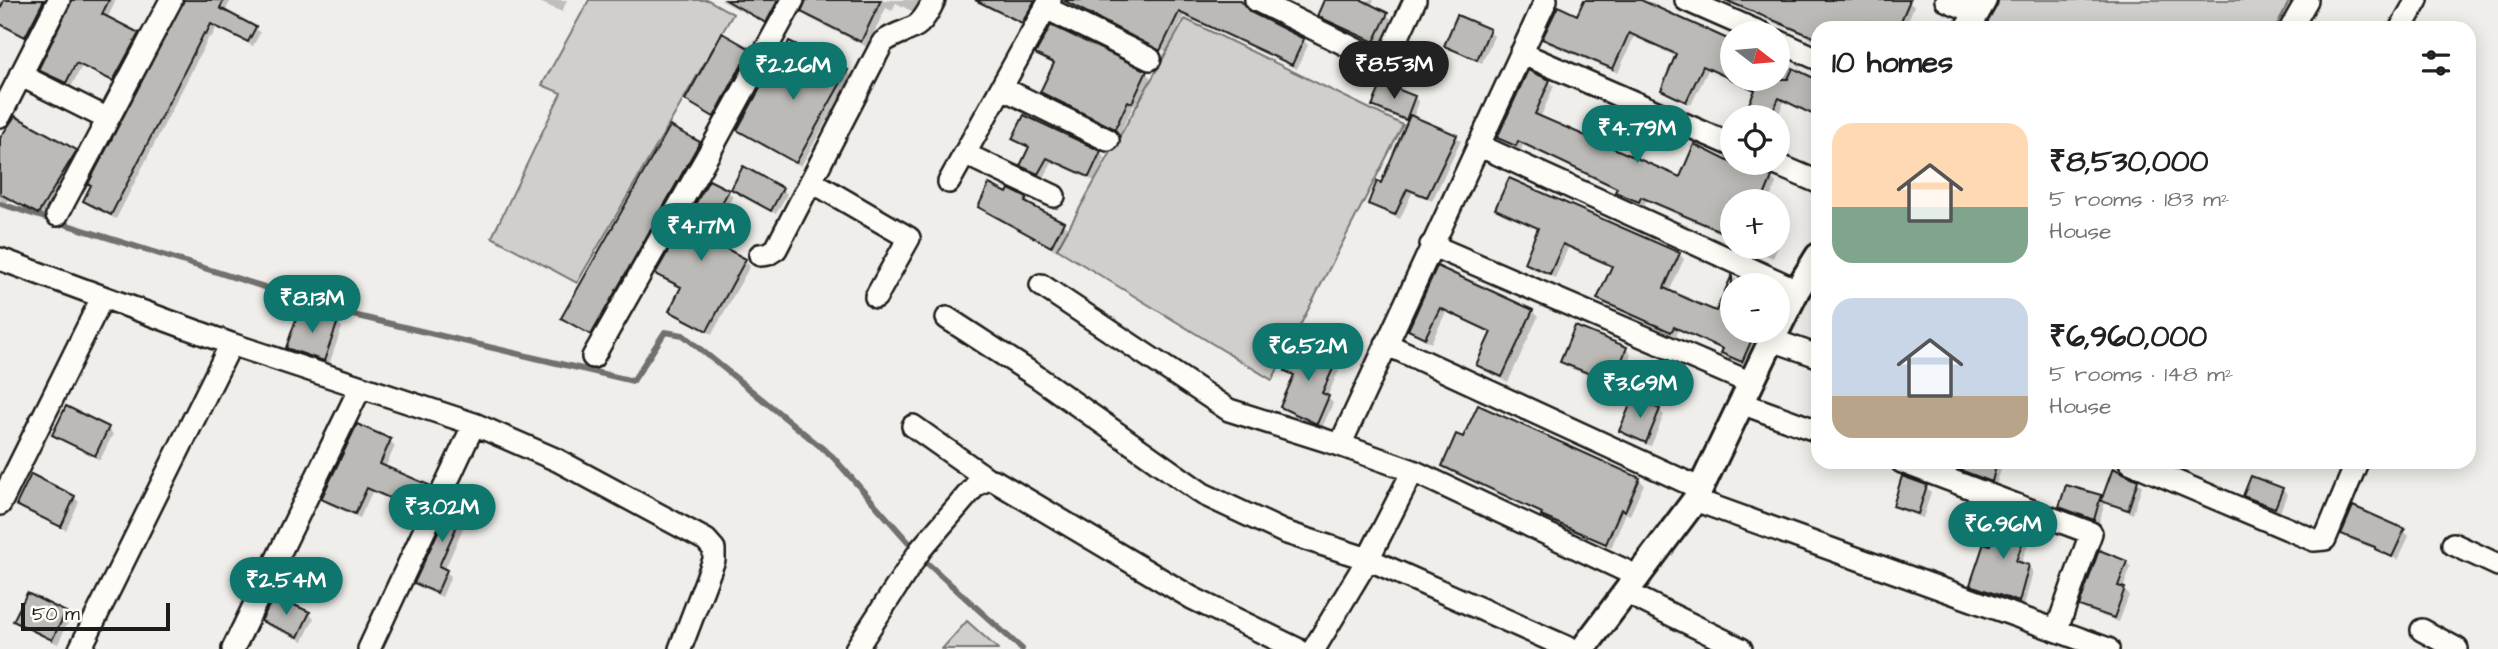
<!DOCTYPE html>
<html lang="en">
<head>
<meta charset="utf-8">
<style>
  :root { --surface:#fff; --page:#f6f6f6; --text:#202124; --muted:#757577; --accent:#0f766e }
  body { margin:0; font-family:"Architects Daughter",sans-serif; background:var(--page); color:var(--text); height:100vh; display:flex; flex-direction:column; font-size:26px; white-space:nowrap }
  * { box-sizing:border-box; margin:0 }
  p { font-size:23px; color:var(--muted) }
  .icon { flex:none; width:38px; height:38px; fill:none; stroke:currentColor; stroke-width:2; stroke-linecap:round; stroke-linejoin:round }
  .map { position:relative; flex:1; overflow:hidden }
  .panel { position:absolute; left:1811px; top:21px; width:665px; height:448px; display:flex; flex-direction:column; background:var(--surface); border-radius:21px; box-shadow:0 4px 18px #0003 }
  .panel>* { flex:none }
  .needle { width:46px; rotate:106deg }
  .controls { position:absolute; left:1720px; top:21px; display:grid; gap:14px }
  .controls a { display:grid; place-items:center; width:70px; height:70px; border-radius:50%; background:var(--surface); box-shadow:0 4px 18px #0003; font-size:35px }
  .scale { position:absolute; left:21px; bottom:18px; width:149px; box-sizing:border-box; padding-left:7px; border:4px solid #1c1c1c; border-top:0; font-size:19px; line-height:24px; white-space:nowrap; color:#1c1c1c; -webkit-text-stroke:5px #fdfcf7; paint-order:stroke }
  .price { position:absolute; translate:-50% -60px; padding:0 16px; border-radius:24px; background:var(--accent); color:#fff; font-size:23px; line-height:46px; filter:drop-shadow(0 2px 4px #0008) }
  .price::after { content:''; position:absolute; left:50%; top:42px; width:21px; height:16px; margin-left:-10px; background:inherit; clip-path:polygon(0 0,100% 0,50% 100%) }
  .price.active { background:#222; color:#fff }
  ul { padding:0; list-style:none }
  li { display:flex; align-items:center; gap:21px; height:175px; padding:0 21px }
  li span { display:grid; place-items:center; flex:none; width:196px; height:140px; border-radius:21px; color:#555 }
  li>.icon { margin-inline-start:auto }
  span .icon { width:84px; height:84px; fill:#fffc; stroke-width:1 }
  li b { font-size:30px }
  h2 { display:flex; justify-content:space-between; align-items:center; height:84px; padding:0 21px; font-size:30px }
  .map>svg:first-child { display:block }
  .green { fill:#d0cfcc; stroke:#767674; stroke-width:2 }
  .shadow { fill:#0003 }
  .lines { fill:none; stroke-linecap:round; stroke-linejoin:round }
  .stream { stroke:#706f6d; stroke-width:6 }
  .building { fill:#bbbab6; stroke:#1c1c1c; stroke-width:2 }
  .minor-casing { stroke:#1c1c1c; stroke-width:26 }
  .tertiary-casing { stroke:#1c1c1c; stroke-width:30 }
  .minor { stroke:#fdfcf7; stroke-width:21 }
  .tertiary { stroke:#fdfcf7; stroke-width:24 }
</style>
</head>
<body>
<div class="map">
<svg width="2498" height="649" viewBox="0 0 2498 649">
  <rect width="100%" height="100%" fill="#f0eeea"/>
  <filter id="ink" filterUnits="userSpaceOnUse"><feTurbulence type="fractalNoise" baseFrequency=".0143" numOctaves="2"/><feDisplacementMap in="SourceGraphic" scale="14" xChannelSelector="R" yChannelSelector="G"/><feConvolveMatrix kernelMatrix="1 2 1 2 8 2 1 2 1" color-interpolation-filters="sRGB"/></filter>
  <g filter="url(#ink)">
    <path class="green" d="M589 0H708L733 14 577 283 492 237 561 93 542 85Z
      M1998 0H2290L2275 28H1981Z
      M1185 19 1403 125 1272 380 1057 249Z
      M967 621 998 649H942Z"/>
    <path class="shadow" d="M0 0 5 2 6 0H51L31 41 0 25Z
      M72 0H116L107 19 138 34 143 39 118 85 82 66 71 87 45 74 41 69Z
      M184 0H231L225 12 255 28 260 33 253 46 217 27 211 38 209 37 116 219 90 206 85 201Z
      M535 0H567L562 12Z
      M720 0H785L771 26Z
      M808 0H927L919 15 896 3 892 11 886 8 867 47 809 18 803 12Z
      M987 0H1042L1027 27 990 9 985 4Z
      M1064 0H1250L1247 8 1251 14 1303 40 1308 45 1297 69 1184 16 1167 52Z
      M1326 0H1374L1371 6 1392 19 1379 46 1324 20 1319 15Z
      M1586 0H1637L1732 43V79H1778V62L1818 81V118L1784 102 1777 117H1745L1756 92 1708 70 1691 105 1668 95 1663 90 1677 57 1634 37 1618 73 1549 44 1545 39 1578 17Z
      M1721 0H1905L1914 6 1905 28H1818V44L1806 36Z
      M1052 27 1146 73 1151 78 1137 107 1134 105 1120 133 1047 97 1042 92 1056 65 1037 54Z
      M1489 31 1494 36 1482 63 1451 50 1446 45Z
      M749 50 754 55 719 120 687 100Z
      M847 72 852 77 801 166 739 129 768 87Z
      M1549 81 1554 86 1540 118 1681 179 1695 146 1771 178 1776 183 1769 201H1732V238L1646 201 1644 206 1622 196 1618 190 1523 145 1521 150 1504 142 1499 137Z
      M1414 97 1419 102 1413 118 1456 136 1461 141 1432 201 1412 193 1400 219 1375 208 1370 203 1382 185 1409 123 1379 111 1374 106Z
      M1025 117 1100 153 1105 158 1094 181 1052 162 1044 178 1027 170 1022 165 1030 149 1014 138Z
      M0 141 76 151 81 156 67 175 44 218 9 199 4 209 0 206Z
      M699 144 704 149 597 339 568 323 563 317Z
      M733 189H782L787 194 776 214 738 194Z
      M728 192 733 196 709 242 745 261 750 266 712 334 676 315 671 310 682 288 658 273Z
      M1008 195 1026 199 1031 204 1029 207 1063 224 1068 229 1057 251 985 211 980 206Z
      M1497 209 1679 254 1684 259 1669 292 1717 313 1733 278 1749 285H1732V331H1740L1758 341 1747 366 1728 358 1723 353 1724 351 1679 330 1676 336 1604 304 1599 299 1613 268 1568 248 1555 278 1531 268 1526 263 1540 230 1502 214Z
      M1778 221 1786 227 1778 246Z
      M1747 247H1778L1773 258Z
      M1438 269 1532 311 1538 317 1508 382 1484 371 1478 365 1492 334 1446 312 1431 343 1416 335 1410 330Z
      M337 322 342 327 329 365 293 353 288 348Z
      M1626 349 1631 354 1618 387 1567 367 1562 362Z
      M1336 361 1341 366 1327 397 1333 403 1322 428 1287 412 1282 407 1295 377 1287 371Z
      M1659 410 1664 415 1651 446 1626 436 1621 431Z
      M108 429 113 434 100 460 59 439 54 434Z
      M390 441 395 446 385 468 430 487 435 492 424 515 372 492 360 518 328 504 323 499Z
      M1963 462H1997L2002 467 1996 485 1966 474 1961 469Z
      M1444 466 1639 479 1644 484 1630 515 1626 513 1611 548 1548 520 1543 515 1449 471Z
      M32 477 74 497 79 502 66 530 23 510 18 505Z
      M2137 481 2142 486 2133 514 2105 502 2099 523 2066 512 2061 507 2100 496 2104 500Z
      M1926 487 1931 492 1923 518 1900 510 1895 505Z
      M2282 489 2287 494 2280 512 2250 500 2246 495Z
      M471 494 476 499 444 571 451 576 442 597 421 588 416 583Z
      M2028 525 2033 530 2021 564 2028 566 2033 571 2024 606 1977 590 1972 585 1992 548Z
      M2404 531 2409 536 2398 560 2378 550 2348 539 2343 534Z
      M2126 562 2131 567 2123 589 2129 595 2119 622 2086 610 2081 605Z
      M28 595 65 613 70 618 58 644 20 626 15 621Z
      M309 613 314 618 303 641 268 626 263 621Z"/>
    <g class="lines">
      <path class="stream" d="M1 204 353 315 633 381 665 332 683 335 832 456 927 563 1022 649"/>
    </g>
    <path class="building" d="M4 0H44L25 37 0 24V9Z
      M72 0H109L102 14 139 33 113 81 76 63 66 83 38 70Z
      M184 0H224L220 8 256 27 248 42 211 24 206 34 204 33 111 215 83 201 91 185 88 184Z
      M726 0H778L766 23Z
      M806 0H881L861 42 801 12Z
      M975 0H1035L1022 23Z
      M1063 0H1240L1250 12 1304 39 1292 65 1179 12 1160 51Z
      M1324 0H1362L1388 13 1374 42 1317 16Z
      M1584 0H1641L1732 41V79H1788L1793 68 1818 80V117L1779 98 1770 117H1743L1755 90 1703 66 1686 102 1661 90 1676 54 1629 33 1613 69 1542 39 1558 6 1577 15Z
      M1725 0H1910L1898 28H1884L1870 22 1867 28H1818V39Z
      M1457 15 1490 29 1477 60 1444 46Z
      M1051 25 1147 71 1132 103 1128 101 1115 129 1040 92 1054 63 1035 54Z
      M722 33 750 49 714 117 685 100Z
      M789 41 848 70 796 163 737 130 763 83 767 85Z
      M1528 70 1550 80 1535 114 1680 177 1694 144 1732 163 1747 168 1748 166 1772 177 1762 201H1732V236L1641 197 1639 202 1615 192 1617 188 1518 141 1516 146 1497 138Z
      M1382 83 1415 96 1406 120 1372 106Z
      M1024 115 1101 151 1089 177 1047 158 1038 174 1020 166 1029 147 1012 139Z
      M1410 115 1457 135 1427 197 1407 189 1395 215 1368 204 1377 181 1381 183Z
      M15 116 77 150 38 214 0 194V138Z
      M670 126 700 142 591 335 561 318Z
      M743 166 783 188 771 211 731 189Z
      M1509 178 1680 253 1664 288 1699 304 1716 311 1732 275V331H1744L1754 335 1742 362 1721 353 1723 349 1674 327 1671 332 1597 299 1612 266 1563 244 1550 274 1524 263 1538 228 1495 209Z
      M709 180 729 190 704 237 746 259 707 331 669 311 681 287 655 274Z
      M989 184 1007 193 1009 189 1027 198 1025 202 1064 222 1051 247 978 207Z
      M1437 266 1533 310 1502 377 1476 365 1491 332 1440 308 1425 338 1408 330Z
      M300 308 338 321 324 361 286 348Z
      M1575 326 1627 347 1613 383 1560 362Z
      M1298 342 1337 360 1322 393 1329 396 1317 424 1280 407 1294 375 1285 371Z
      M1633 398 1660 409 1646 443 1619 431Z
      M1478 405 1640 478 1625 511 1621 509 1606 544 1541 516 1542 513 1442 466 1456 434 1463 437Z
      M66 406 109 427 95 456 52 435Z
      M357 424 391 439 380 464 431 486 419 511 367 488 355 514 321 499Z
      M1939 462H1997L1992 482Z
      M2113 468 2138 480 2128 510 2101 501Z
      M31 474 75 496 61 527 16 505Z
      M1902 476 1927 485 1918 514 1893 506Z
      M2251 476 2283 488 2275 508 2243 496Z
      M2066 485 2101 495 2094 520 2059 507Z
      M459 487 472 492 439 566 447 570 437 593 414 583Z
      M2353 506 2405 529 2392 557 2375 549V547L2341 534Z
      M2001 513 2029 524 2016 561 2029 565 2019 602 1970 585 1984 543 1990 545Z
      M2099 550 2127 561 2118 586 2125 588 2114 618 2079 606Z
      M27 593 66 612 52 640 13 621Z
      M274 596 310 612 298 637 261 621Z"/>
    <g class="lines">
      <defs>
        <path id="minor" d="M1256 0 1381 62 1389 56 1415 0
          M1546 0 1340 445 1413 471 1639 577
          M1686 0 1761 33
          M1946 0 1977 13
          M1046 8 1150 59
          M2291 28 2307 0
          M2401 28 2417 0
          M1778 41 1818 59
          M1521 53 1732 145
          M20 75 108 119 171 0
          M1002 88 1108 140
          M0 116 59 0
          M1478 145 1797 290
          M965 154 1054 196
          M1773 163 1818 182
          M811 181 909 238 876 297
          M949 182 1050 0
          M57 215 108 119
          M1431 245 1751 383
          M760 255 768 254 776 249 883 42C910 24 917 37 934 0
          M0 259 231 344 474 424 557 460 706 540 714 549V560L680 649
          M1041 285 1229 410 1340 445
          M947 318 1036 376 1203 494 1284 532 1368 559 1571 649
          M1772 340 1818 356
          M1386 344 1701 489
          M593 357 709 153 793 0
          M1741 403 1818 431
          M913 426 988 479
          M1902 462 2091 533 2057 629
          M2130 462 2314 540 2325 539 2357 462
          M1695 500 2108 649
          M0 504 102 298
          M2453 544 2498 565
          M1627 593 1741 649
          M2422 630 2457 649
          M80 649 231 344
          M233 649 360 388
          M369 649 474 424
          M856 649 921 549 976 485 988 479 995 481 1192 598 1297 649
          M1314 649 1368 559 1413 471"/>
        <path id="tertiary" d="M1968 28 1984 0
          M1778 328 1797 290 1818 256
          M1583 649 1695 500 1776 331"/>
      </defs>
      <use href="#minor" class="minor-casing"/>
      <use href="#tertiary" class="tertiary-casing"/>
      <use href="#minor" class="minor"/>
      <use href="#tertiary" class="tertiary"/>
    </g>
  </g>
</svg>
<div class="controls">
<a><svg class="needle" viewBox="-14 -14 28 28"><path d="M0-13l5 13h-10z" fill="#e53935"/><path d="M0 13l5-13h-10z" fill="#757577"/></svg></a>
<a><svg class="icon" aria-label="locate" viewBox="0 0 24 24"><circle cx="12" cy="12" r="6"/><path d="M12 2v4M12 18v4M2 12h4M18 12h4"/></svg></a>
<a>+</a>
<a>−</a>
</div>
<div class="scale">50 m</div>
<b class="price active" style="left:1394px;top:101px">₹8.53M</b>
<b class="price" style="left:793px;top:102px">₹2.26M</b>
<b class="price" style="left:1637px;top:165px">₹4.79M</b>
<b class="price" style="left:701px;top:263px">₹4.17M</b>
<b class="price" style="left:312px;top:335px">₹8.13M</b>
<b class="price" style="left:1308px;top:383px">₹6.52M</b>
<b class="price" style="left:1640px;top:420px">₹3.69M</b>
<b class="price" style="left:442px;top:544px">₹3.02M</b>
<b class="price" style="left:2003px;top:561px">₹6.96M</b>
<b class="price" style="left:286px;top:617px">₹2.54M</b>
<section class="panel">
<h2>10 homes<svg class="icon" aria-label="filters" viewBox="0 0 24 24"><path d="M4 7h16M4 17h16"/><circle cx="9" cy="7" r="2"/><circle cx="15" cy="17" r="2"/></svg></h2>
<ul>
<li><span style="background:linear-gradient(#ffd9b3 60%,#7fa58c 0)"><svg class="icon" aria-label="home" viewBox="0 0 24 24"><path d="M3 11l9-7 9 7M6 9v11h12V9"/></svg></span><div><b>₹8,530,000</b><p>5 rooms · 183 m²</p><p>House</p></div></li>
<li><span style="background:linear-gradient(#c9d6e8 70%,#b9a48a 0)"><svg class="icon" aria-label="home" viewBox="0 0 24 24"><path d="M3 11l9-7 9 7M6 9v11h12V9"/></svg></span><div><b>₹6,960,000</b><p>5 rooms · 148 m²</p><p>House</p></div></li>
</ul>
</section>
</div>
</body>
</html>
